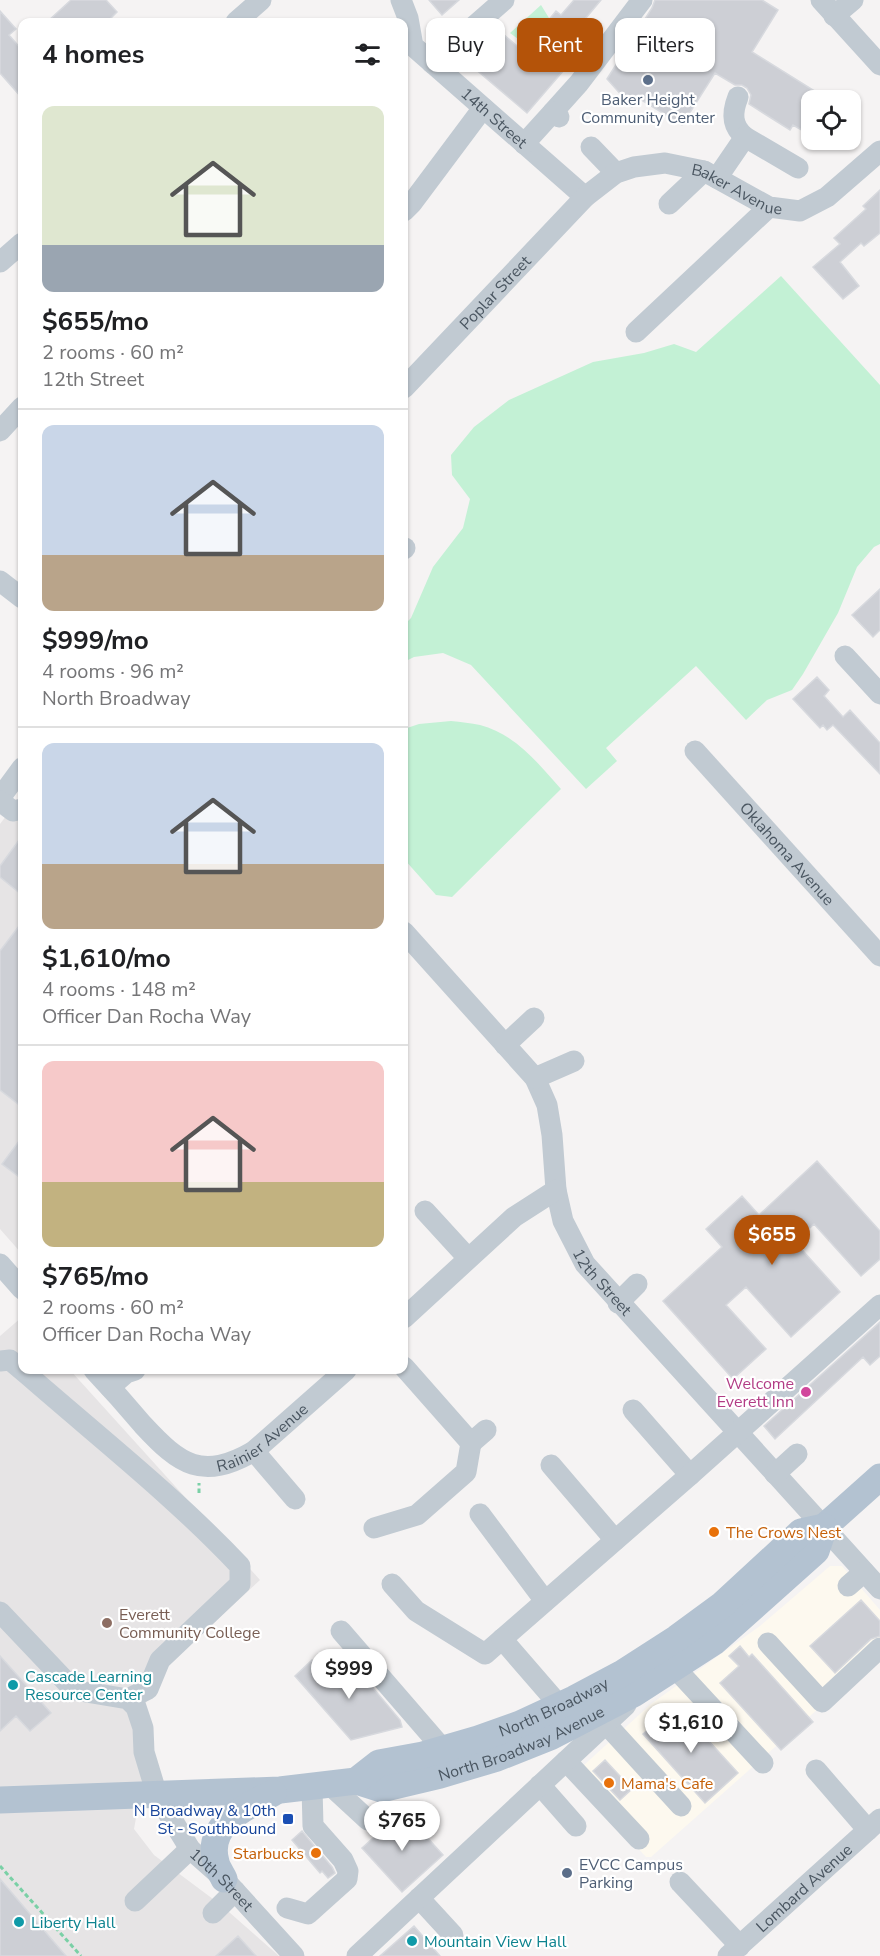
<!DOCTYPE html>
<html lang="en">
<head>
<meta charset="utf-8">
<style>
  :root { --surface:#fff; --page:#f6f6f6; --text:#202124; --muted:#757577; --line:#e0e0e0; --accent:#b45309 }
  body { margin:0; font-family:"Nunito Sans",sans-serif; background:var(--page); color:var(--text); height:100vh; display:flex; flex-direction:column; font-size:22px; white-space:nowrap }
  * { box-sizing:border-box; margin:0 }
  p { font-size:20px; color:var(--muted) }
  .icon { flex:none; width:33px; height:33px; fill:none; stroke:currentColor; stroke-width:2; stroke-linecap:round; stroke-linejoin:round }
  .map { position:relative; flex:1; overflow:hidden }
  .drawer { position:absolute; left:18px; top:18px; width:390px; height:1356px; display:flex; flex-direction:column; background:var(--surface); border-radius:12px; box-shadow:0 2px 4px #0004 }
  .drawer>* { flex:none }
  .guide { position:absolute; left:426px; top:18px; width:363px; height:54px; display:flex; gap:12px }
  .fabs { position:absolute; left:801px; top:90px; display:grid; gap:12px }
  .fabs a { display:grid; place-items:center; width:60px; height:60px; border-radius:12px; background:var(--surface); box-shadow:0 2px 4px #0004; font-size:30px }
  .price { position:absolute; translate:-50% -51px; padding:0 14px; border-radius:21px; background:#fff; color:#222; font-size:20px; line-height:39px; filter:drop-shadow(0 2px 3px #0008) }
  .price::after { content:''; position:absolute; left:50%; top:36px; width:18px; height:14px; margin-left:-9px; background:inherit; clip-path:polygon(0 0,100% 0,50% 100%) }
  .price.active { background:var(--accent); color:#fff }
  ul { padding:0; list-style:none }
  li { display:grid; align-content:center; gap:12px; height:318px; padding:0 24px }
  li+li { border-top:2px solid var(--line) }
  li span { display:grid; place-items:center; height:186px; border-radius:12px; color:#555 }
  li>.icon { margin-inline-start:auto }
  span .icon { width:108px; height:108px; fill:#fffc; stroke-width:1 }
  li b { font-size:26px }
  h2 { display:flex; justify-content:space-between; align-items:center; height:72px; padding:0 24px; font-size:26px }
  .pill { padding:0 21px; border-radius:12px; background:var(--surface); box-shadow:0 2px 4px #0004; font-size:21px; line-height:54px }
  .pill.active { background:var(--accent); color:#fff }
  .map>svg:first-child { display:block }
  .commercial { fill:#fdf9ef }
  .education { fill:#e6e4e5 }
  .green { fill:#c3f1d5 }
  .building { fill:#cdcfd5; stroke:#d7d9de; stroke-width:1.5 }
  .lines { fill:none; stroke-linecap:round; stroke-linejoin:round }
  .path { stroke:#7ad0a6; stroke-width:3; stroke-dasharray:4.5 3; stroke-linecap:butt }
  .minor { stroke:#c1cad2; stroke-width:21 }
  .major { stroke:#b3c2d1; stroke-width:27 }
  .service-dot { fill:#5c6f8a; stroke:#fff; stroke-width:2 }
  .hotel-dot { fill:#d1479c; stroke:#fff; stroke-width:2 }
  .food-dot { fill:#e8710a; stroke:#fff; stroke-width:2 }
  .education-dot { fill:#8d6e63; stroke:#fff; stroke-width:2 }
  .culture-dot { fill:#0f9aa8; stroke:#fff; stroke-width:2 }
  .transit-dot { fill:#1a4fb4; stroke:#fff; stroke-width:2 }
  .labels { text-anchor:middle; stroke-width:4.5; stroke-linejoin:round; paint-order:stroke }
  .service-label { font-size:16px; fill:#4e5e75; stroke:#fff }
  .street-label { font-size:16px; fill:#4a5661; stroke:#fff }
  .hotel-label { font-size:16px; fill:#b23c85; stroke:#fff; text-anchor:end }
  .food-label { font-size:16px; fill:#c56008; stroke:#fff; text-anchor:start }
  .education-label { font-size:16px; fill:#785e54; stroke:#fff; text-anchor:start }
  .culture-label { font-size:16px; fill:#0d838f; stroke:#fff; text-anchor:start }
  .transit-label { font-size:16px; fill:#164399; stroke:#fff; text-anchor:end }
</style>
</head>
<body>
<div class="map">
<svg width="880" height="1956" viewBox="0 0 880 1956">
  <rect width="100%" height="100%" fill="#f5f3f3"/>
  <path class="commercial" d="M830 1566H842L880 1610V1654L651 1857H646L572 1776 651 1704 760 1626Z"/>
  <path class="education" d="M22 795V1254L0 1229V824Z
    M22 1317V1370H70L260 1580 167 1666 144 1706 150 1742 134 1829 154 1855 221 1905 279 1956H0V1336Z"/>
  <path class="green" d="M541 5 549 18 526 45 510 33Z
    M781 276 880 385V544L874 547 857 567 838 613 803 674 792 690 767 700 746 720 696 666 606 748 617 761 586 789 471 665 443 653 414 657 404 662V625L411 618 433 567 463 528 470 499 452 475 451 455 474 427 509 400 593 362 644 353 674 344 696 352Z
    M451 721C461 722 471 723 480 725 515 734 538 763 561 789L452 897 436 895 404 859V729L419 724Z"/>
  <path class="building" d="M71 0H106L117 12 107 22H47Z
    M429 0H459L442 15Z
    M574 0H601L575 31 588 42 527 113 474 68 503 34 523 51 556 11 561 15Z
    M655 0H762L778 10 752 52 829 100H812V136L793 125 790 130 749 104 751 95 747 88 742 85H735L715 73 682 125 640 99 632 107 607 79 652 8Z
    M0 11 16 29 9 35 22 50V98L0 73Z
    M880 190V233L864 246 861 243 840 262 859 286 843 299 813 267 840 244 834 238 866 209 863 206Z
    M880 589V630L873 637 852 615Z
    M817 677 829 690 824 696 843 717 850 710 880 743V774L833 725 827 730 823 725 820 728 793 699Z
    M22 836V895L0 877V866Z
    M22 922V1107L0 1090V951Z
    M22 1137V1179L2 1164Z
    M817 1161 880 1231V1259L861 1276 814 1224 795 1242 840 1292 791 1337 746 1287 726 1305 766 1349 733 1379 663 1301 722 1247 706 1229 742 1196 759 1215Z
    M880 1322V1356L870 1365 863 1357 775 1439 764 1426Z
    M861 1600 880 1621V1636L871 1639 835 1673 810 1646Z
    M740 1646 749 1657 752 1654 813 1722 781 1750 720 1683 739 1666 729 1656Z
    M0 1656 51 1713 30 1731 16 1716 0 1731Z
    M347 1657 400 1720 402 1727 351 1740 295 1676 312 1660 327 1675Z
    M676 1705 738 1773 705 1803 643 1734Z
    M605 1760 632 1789 620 1800 593 1771Z
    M403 1811 443 1855 402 1892 362 1848Z
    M302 1831 332 1867 335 1873 328 1878 322 1871 320 1873 292 1840Z
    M0 1879 66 1956H0Z
    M414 1926 440 1956H380Z
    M238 1936 256 1956H216Z"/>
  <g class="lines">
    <path class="path" d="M199 1493V1483
      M0 1866 81 1956"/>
    <g class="minor">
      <path id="s1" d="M401 0 408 18 413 46 585 197"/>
      <path d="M821 0 880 65"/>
      <path d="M834 16 853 0"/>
      <path d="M236 22 261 0"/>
      <path d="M432 63 504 0"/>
      <path d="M738 97C732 112 731 126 745 137"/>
      <path d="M553 112 579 83 642 0"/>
      <path d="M524 144 553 112 559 117"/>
      <path d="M591 147 616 173"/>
      <path d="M717 178 745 137 798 168"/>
      <path d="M669 204 704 171"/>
      <path d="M404 211 412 203 483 108"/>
      <path d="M0 262 22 243"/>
      <path d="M636 332 769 207"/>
      <path id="s2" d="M404 388 585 197 616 173 634 167 665 163 704 171 769 207 800 211 827 197 880 151"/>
      <path d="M0 431 22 407"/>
      <path d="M404 549 405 548"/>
      <path d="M0 581 22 598"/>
      <path d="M845 656 880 694"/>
      <path id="s3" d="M695 751 880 956"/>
      <path d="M0 798 22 768"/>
      <path d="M0 801 13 811 22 809"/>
      <path id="s4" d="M404 932 535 1078 547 1105 552 1135 556 1190 563 1221 585 1264 880 1589"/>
      <path d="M505 1045 534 1018"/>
      <path d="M535 1078 574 1061"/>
      <path d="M425 1211 468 1258"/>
      <path d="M0 1264 22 1289"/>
      <path d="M618 1303 637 1284"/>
      <path d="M404 1318 514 1217 556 1190"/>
      <path d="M0 1361 10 1360 29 1376C100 1438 175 1497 240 1566V1584L160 1660 148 1689 128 1699"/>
      <path id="s5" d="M94 1370C111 1388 127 1406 143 1425 180 1465 202 1481 254 1451L346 1370"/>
      <path d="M110 1387 126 1373 135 1370"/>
      <path d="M633 1410 690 1475"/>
      <path d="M471 1443 486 1430"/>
      <path d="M254 1451 295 1499"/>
      <path d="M551 1465 615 1540"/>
      <path d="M775 1474 797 1454"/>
      <path d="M480 1514 545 1601"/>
      <path d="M374 1528 417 1515 466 1472 471 1443 404 1367"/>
      <path d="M392 1584 416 1611 485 1654 690 1475 880 1305"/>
      <path d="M848 1586 864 1572"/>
      <path id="s6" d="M0 1612 74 1690 128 1699 136 1707 143 1728 144 1752 157 1795 190 1849 224 1879 294 1956"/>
      <path d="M341 1631 443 1749"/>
      <path d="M502 1639 560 1706"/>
      <path d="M768 1643 822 1702 880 1648"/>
      <path d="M675 1668 763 1763"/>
      <path d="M597 1714 681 1806"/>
      <path d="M566 1761 639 1839"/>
      <path d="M816 1770 868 1830"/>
      <path d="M330 1785 368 1820"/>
      <path d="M540 1785 576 1826"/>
      <path d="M680 1882 740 1946"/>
      <path d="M419 1898 453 1935"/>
      <path d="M135 1901 190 1849"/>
      <path d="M287 1908 308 1914 347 1879 348 1871 343 1860 313 1826 312 1787"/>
      <path d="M213 1913 235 1891"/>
      <path d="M357 1956 626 1705"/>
      <path id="s7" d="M728 1956 880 1819"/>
    </g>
    <g class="major">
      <path id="s8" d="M356 1781 381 1789 440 1775 497 1758 550 1737 635 1693 714 1642 816 1551 824 1527 880 1477"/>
      <path id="s9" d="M0 1800 280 1790 356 1781 379 1763 423 1755 478 1739 520 1724 574 1699 621 1674 677 1638 722 1605 801 1532 824 1527"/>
      <path d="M224 1879C222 1874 217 1868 216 1862 205 1824 246 1807 273 1793"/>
    </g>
  </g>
  <g class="service-dot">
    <circle cx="648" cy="80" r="6"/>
    <circle cx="567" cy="1873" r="6"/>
  </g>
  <circle class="hotel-dot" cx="806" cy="1392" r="6"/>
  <g class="food-dot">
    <circle cx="714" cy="1532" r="6"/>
    <circle cx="609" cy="1783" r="6"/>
    <circle cx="316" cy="1853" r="6"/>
  </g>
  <circle class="education-dot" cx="107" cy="1623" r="6"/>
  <g class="culture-dot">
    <circle cx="13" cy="1685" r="6"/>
    <circle cx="19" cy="1922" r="6"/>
    <circle cx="412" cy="1941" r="6"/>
  </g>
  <rect class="transit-dot" x="282" y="1813" width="12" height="12" rx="3"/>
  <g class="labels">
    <g class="service-label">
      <text x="648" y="105">Baker Height<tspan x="648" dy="18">Community Center</tspan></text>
      <text x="579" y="1870" text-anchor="start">EVCC Campus<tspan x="579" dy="18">Parking</tspan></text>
    </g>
    <g class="street-label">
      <text dy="6" stroke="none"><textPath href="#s1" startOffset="156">14th Street</textPath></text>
      <text dy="6" stroke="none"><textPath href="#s2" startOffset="430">Baker Avenue</textPath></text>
      <text dy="6" stroke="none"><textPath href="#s2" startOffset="132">Poplar Street</textPath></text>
      <text dy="6" stroke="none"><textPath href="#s3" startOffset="138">Oklahoma Avenue</textPath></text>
      <text dy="6" stroke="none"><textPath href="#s4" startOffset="416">12th Street</textPath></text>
      <text dy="6" stroke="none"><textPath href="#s5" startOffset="216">Rainier Avenue</textPath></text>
      <text dy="6" stroke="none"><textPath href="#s9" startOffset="570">North Broadway</textPath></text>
      <text dy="6" stroke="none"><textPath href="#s8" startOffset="174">North Broadway Avenue</textPath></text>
      <text dy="6" stroke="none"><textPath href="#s6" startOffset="372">10th Street</textPath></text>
      <text dy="6" stroke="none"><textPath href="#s7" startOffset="102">Lombard Avenue</textPath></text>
    </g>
    <g class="hotel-label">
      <text x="794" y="1389">Welcome<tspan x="794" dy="18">Everett Inn</tspan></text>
    </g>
    <g class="food-label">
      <text x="726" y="1538">The Crows Nest</text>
      <text x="621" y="1789">Mama's Cafe</text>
      <text x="304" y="1859" text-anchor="end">Starbucks</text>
    </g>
    <g class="education-label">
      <text x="119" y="1620">Everett<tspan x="119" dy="18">Community College</tspan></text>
    </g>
    <g class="culture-label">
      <text x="25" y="1682">Cascade Learning<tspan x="25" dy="18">Resource Center</tspan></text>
      <text x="31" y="1928">Liberty Hall</text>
      <text x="424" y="1947">Mountain View Hall</text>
    </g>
    <g class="transit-label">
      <text x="276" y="1816">N Broadway &amp; 10th<tspan x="276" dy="18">St - Southbound</tspan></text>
    </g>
  </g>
</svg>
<div class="fabs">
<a><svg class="icon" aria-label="locate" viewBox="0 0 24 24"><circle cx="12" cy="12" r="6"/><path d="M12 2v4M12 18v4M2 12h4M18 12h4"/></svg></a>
</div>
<b class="price active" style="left:772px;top:1266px">$655</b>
<b class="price" style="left:349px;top:1700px">$999</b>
<b class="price" style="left:691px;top:1754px">$1,610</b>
<b class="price" style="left:402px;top:1852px">$765</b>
<div class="guide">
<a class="pill">Buy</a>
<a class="pill active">Rent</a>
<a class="pill">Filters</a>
</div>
<section class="drawer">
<h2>4 homes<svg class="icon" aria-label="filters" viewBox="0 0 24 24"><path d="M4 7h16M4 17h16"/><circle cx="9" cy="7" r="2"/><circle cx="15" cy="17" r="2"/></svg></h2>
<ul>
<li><span style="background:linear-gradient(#dfe7d0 75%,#9aa5b1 0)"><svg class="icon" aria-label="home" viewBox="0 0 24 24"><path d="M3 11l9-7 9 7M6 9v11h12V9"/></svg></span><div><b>$655/mo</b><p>2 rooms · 60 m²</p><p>12th Street</p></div></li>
<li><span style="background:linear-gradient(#c9d6e8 70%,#b9a48a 0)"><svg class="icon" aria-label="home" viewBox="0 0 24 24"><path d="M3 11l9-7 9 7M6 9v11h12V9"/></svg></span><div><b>$999/mo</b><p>4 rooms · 96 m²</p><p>North Broadway</p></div></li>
<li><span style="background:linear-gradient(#c9d6e8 65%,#b9a48a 0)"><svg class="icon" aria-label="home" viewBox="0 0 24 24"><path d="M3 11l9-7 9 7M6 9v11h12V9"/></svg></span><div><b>$1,610/mo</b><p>4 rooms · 148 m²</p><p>Officer Dan Rocha Way</p></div></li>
<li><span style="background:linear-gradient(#f6c9c9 65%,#c2b280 0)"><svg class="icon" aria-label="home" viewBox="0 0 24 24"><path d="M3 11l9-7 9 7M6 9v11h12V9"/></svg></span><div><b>$765/mo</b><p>2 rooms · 60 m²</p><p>Officer Dan Rocha Way</p></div></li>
</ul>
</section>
</div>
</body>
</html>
